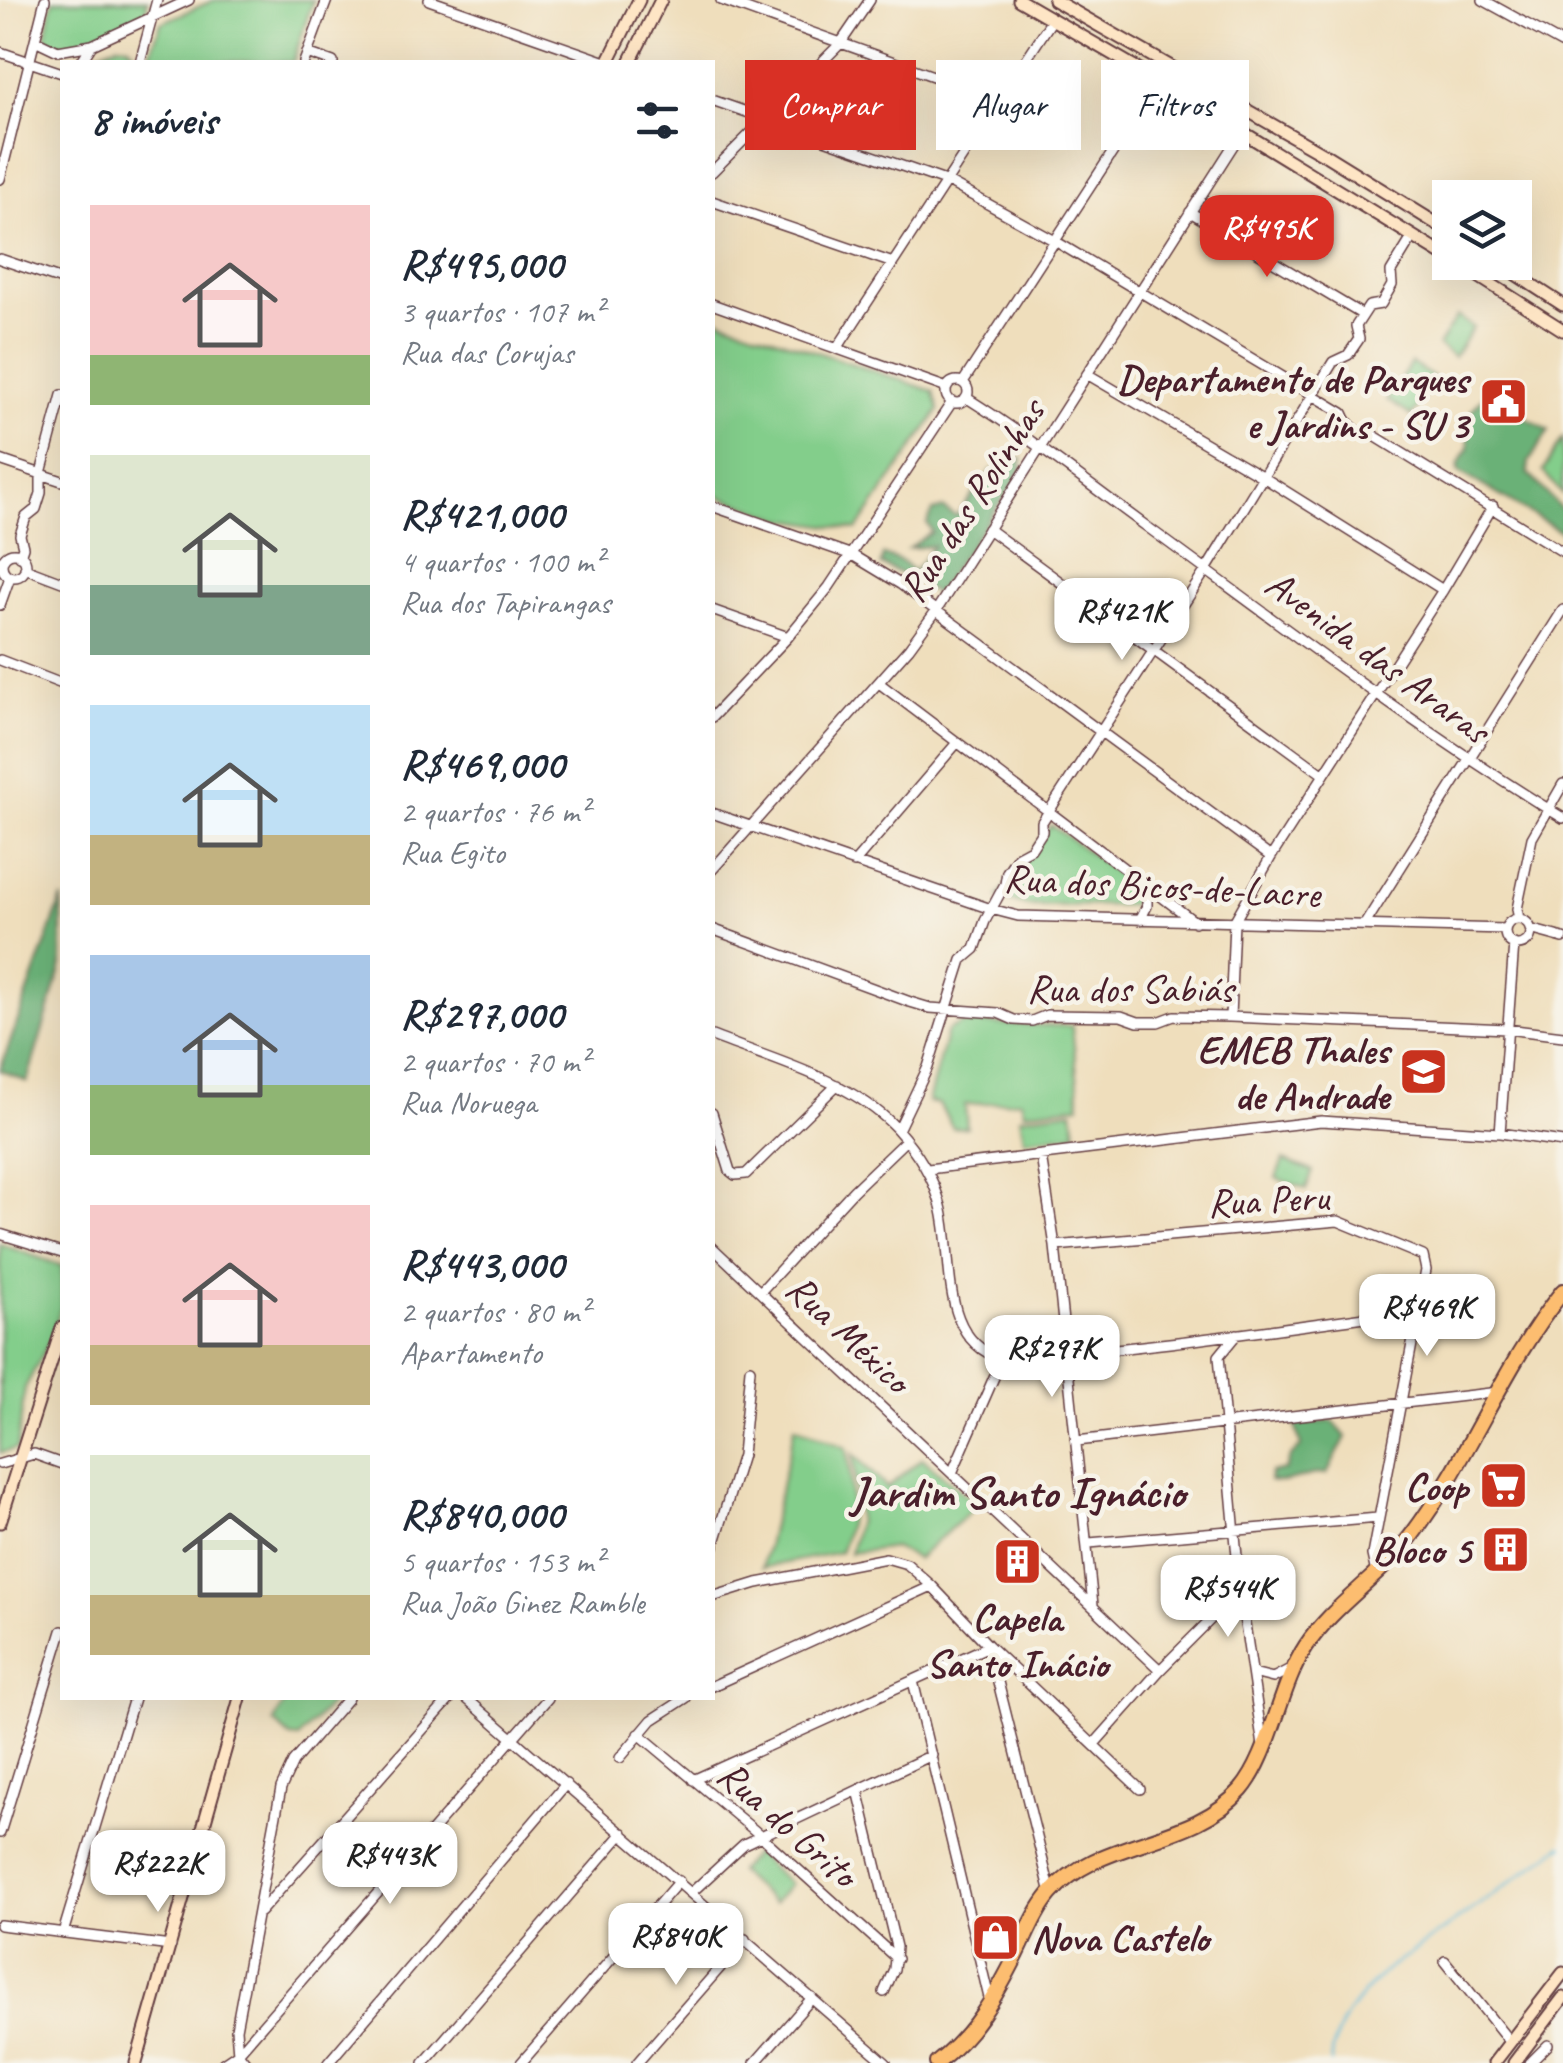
<!DOCTYPE html>
<html lang="pt">
<head>
<meta charset="utf-8">
<style>
  :root { --surface:#fff; --page:#f6f6f7; --text:#1f2937; --muted:#747a83; --accent:#d93025 }
  body { margin:0; font-family:Caveat,sans-serif; background:var(--page); color:var(--text); height:100vh; display:flex; flex-direction:column; font-size:38px; white-space:nowrap }
  * { box-sizing:border-box; margin:0 }
  p { font-size:32px; color:var(--muted) }
  .icon { flex:none; width:55px; height:55px; fill:none; stroke:currentColor; stroke-width:2; stroke-linecap:round; stroke-linejoin:round }
  .map { position:relative; flex:1; overflow:hidden }
  .drawer { position:absolute; left:60px; top:60px; width:655px; height:1640px; display:flex; flex-direction:column; background:var(--surface); border-radius:0px; box-shadow:0 10px 40px #0002 }
  .drawer>* { flex:none }
  .guide { position:absolute; left:745px; top:60px; width:668px; height:90px; display:flex; gap:20px }
  .fabs { position:absolute; left:1432px; top:180px; display:grid; gap:20px }
  .fabs a { display:grid; place-items:center; width:100px; height:100px; border-radius:0px; background:var(--surface); box-shadow:0 10px 40px #0002; font-size:50px }
  .price { position:absolute; translate:-50% -85px; padding:0 22px; border-radius:20px; background:#fff; color:#222; font-size:32px; line-height:65px; filter:drop-shadow(0 2px 5px #0008) }
  .price::after { content:''; position:absolute; left:50%; top:60px; width:30px; height:22px; margin-left:-15px; background:inherit; clip-path:polygon(0 0,100% 0,50% 100%) }
  .price.on { background:var(--accent); color:#fff }
  ul { padding:0; list-style:none }
  li { display:flex; align-items:center; gap:30px; height:250px; padding:0 30px }
  li span { display:grid; place-items:center; flex:none; width:280px; height:200px; border-radius:0px; color:#555 }
  li>.icon { margin-inline-start:auto }
  span .icon { width:120px; height:120px; fill:#fffc; stroke-width:1 }
  li b { font-size:42px }
  h2 { display:flex; justify-content:space-between; align-items:center; height:120px; padding:0 30px; font-size:42px }
  .tag { padding:0 35px; border-radius:0px; background:var(--surface); box-shadow:0 10px 40px #0002; font-size:35px; line-height:90px }
  .tag.on { background:var(--accent); color:#fff }
  .map>svg:first-child { display:block }
  .green { fill:#83ce8b; stroke:#66765b; stroke-width:2.5 }
  .forest { fill:#6ab177; stroke:#5a6851; stroke-width:2.5 }
  .lines { fill:none; stroke-linecap:round; stroke-linejoin:round }
  .stream { stroke:#5cbada; stroke-width:2.5 }
  .street-casing { stroke:#633c41; stroke-width:12 }
  .secondary-casing { stroke:#633c41; stroke-width:15 }
  .primary-casing { stroke:#633c41; stroke-width:18 }
  .street { stroke:#fff; stroke-width:9 }
  .secondary { stroke:#fee5c5; stroke-width:11 }
  .primary { stroke:#fcbd6f; stroke-width:14 }
  .labels { text-anchor:middle; stroke-width:9; stroke-linejoin:round; paint-order:stroke }
  .poi-label { font-size:40px; font-weight:bold; fill:#4a1f2b; stroke:#f7f3e8; text-anchor:end }
  .street-label { font-size:40px; fill:#4a1f2b; stroke:#f7f3e8 }
  .quarter-label { font-size:45px; font-weight:bold; fill:#4a1f2b; stroke:#f7f3e8 }
</style>
</head>
<body>
<div class="map">
<svg width="1563" height="2063" viewBox="0 0 1563 2063">
  <rect width="100%" height="100%" fill="#f7f3e8"/>
  <filter id="ink" filterUnits="userSpaceOnUse"><feTurbulence type="fractalNoise" baseFrequency=".01" numOctaves="2"/><feDisplacementMap in="SourceGraphic" scale="20" xChannelSelector="R" yChannelSelector="G"/><feConvolveMatrix kernelMatrix="1 2 1 2 8 2 1 2 1" color-interpolation-filters="sRGB"/></filter>
  <filter id="wash" filterUnits="userSpaceOnUse"><feTurbulence type="fractalNoise" baseFrequency=".0048" numOctaves="4" result="noise"/><feDisplacementMap in="SourceGraphic" scale="40" xChannelSelector="R" yChannelSelector="G"/><feGaussianBlur stdDeviation="2.25" result="paint"/><feColorMatrix in="noise" values="0 0 0 0 0 0 0 0 0 0 0 0 0 0 0 0 0 1.4 0 .05"/><feComposite in="paint" operator="in"/></filter>
  <g filter="url(#wash)">
    <rect width="100%" height="100%" fill="#efdebc"/>
    <path class="green" d="M53 0H148L145 13 71 48 50 43 46 35Z
      M214 0H313L293 62H147L161 23Z
      M119 44 128 45 134 51 133 62H85L86 57Z
      M1457 316 1473 327 1454 357 1438 346Z
      M713 317 933 391 939 410 857 530 783 519 713 494Z
      M1411 363 1436 379 1412 416 1387 400Z
      M1563 438V495L1543 471Z
      M1051 825 1135 886 1137 896 1131 905 1028 906 998 897Z
      M963 1023 1072 1026 1080 1105 1024 1112 1021 1100 965 1105 967 1127 953 1128 939 1104 928 1102 947 1031Z
      M1073 1110 1076 1133 1024 1139 1020 1117Z
      M1283 1160 1313 1171 1306 1189 1276 1178Z
      M0 1244 62 1266V1303L53 1335 25 1388 17 1449 0 1453Z
      M795 1426 847 1448C852 1484 854 1519 840 1552L762 1568Z
      M853 1454 887 1488 922 1458 977 1505 917 1559 894 1547 850 1553 858 1519Z
      M287 1698H336L299 1738 290 1737 274 1722Z
      M755 1853 790 1884 774 1903 738 1872Z"/>
    <path class="forest" d="M1482 398H1489L1549 430 1529 462 1528 473 1563 511V533L1458 471 1459 463 1469 448 1468 415Z
      M1022 458V468L1013 485 935 594 911 578 881 565 883 555 901 561 914 572 933 546 909 548 932 532 927 523 933 511 943 508 956 516 992 470Z
      M62 898V966L27 1082 0 1070Z
      M1333 1421 1346 1437 1327 1474C1306 1472 1290 1486 1269 1481L1270 1473 1285 1470 1290 1457 1301 1447 1295 1424Z"/>
    <g class="lines">
      <path class="stream" d="M1331 2063C1334 2023 1357 1999 1384 1972L1563 1845"/>
    </g>
  </g>
  <g filter="url(#ink)">
    <g class="lines">
      <defs>
        <path id="street" d="M429 0 606 62
          M721 0 1000 100
          M1483 0 1563 44
          M35 40 58 51 92 45 189 0
          M0 52 62 73
          M307 53 333 62
          M81 62 92 45
          M140 62 157 0
          M304 62 327 0
          M712 100 948 182 1055 241 1343 413C1348 426 1359 435 1373 435L1563 552
          M712 172 840 44 870 0
          M0 179 45 0
          M712 201 893 263
          M1190 212 1363 315
          M0 259 62 280
          M712 304 947 388
          M838 347 1052 20
          M1087 374 1263 477 1443 590
          M946 392a11 11 0 1 1 22 0a11 11 0 1 1-22 0Z
          M963 382 1159 81
          M967 398C1029 437 1087 483 1146 526 1283 626 1418 730 1563 818
          M0 460 62 481
          M712 506 852 555 900 584 1271 857
          M988 529 1324 775
          M2 565a12 12 0 1 1 24 0a12 12 0 1 1-24 0Z
          M20 556 23 547 20 535 26 517 36 509 41 493V473L62 395
          M25 568 62 582
          M0 605 10 577
          M712 610 788 637
          M0 660 62 684
          M879 683 1195 922
          M712 717 788 637 829 587 952 402
          M712 813 991 909 1018 916 1505 929
          M854 863 956 744
          M712 870 909 648 936 611 1241 133
          M1519 919 1517 909 1532 838 1563 784
          M1505 932a13 13 0 1 1 26 0a13 13 0 1 1-26 0Z
          M1140 920 1147 906V886
          M1365 924 1563 610
          M712 929 910 1002 930 1008 998 1013 1014 1020 1032 1021 1047 1015 1121 1016 1138 1022H1158L1174 1016 1230 1017 1507 1029 1563 1036
          M1530 929 1563 938
          M1230 1017 1234 922 1271 857 1443 590 1493 506
          M712 1036C773 1060 851 1080 896 1128 917 1151 933 1176 941 1206 955 1259 937 1339 1002 1359 1142 1350 1279 1328 1418 1310
          M712 1113 730 1171 735 1175 746 1174 837 1085
          M898 1130 928 1067 962 960 975 949 985 921 1005 884 1007 872 1018 856 1031 849 1042 832V822L1206 570 1333 362 1348 355 1359 339 1356 326 1369 306 1381 304 1392 285 1391 272 1413 236
          M1500 1133 1514 944
          M1041 1156 1055 1246 1093 1605
          M928 1169 1321 1121 1500 1133 1563 1142
          M0 1234 62 1253
          M1055 1246 1338 1221 1423 1256 1426 1270 1372 1555 1376 1573
          M712 1247 1160 1670
          M761 1291 853 1191 906 1140
          M1237 1334 1219 1356 1240 1590 1263 1746
          M1077 1441 1499 1392
          M0 1464 34 1454 62 1464
          M952 1473 1002 1359
          M1089 1543 1378 1518
          M712 1552 742 1455 750 1369
          M712 1597 757 1583 886 1558 907 1564 932 1586 989 1646 1140 1789
          M1253 1673 1273 1678 1292 1668
          M913 1681 990 2002
          M712 1686 932 1586
          M466 1698 886 2063
          M639 1734 760 1835 897 1959
          M1095 1743 1160 1670 1240 1590
          M620 1758 652 1720 686 1698
          M693 1780 989 1646 1051 1893
          M858 1790 896 1947 894 1969 884 1992
          M0 1833 62 1631
          M692 1892 744 1844 932 1755
          M260 1912 451 1698
          M0 1925 171 1946
          M63 1933 134 1698
          M1445 1961 1510 2042
          M223 2063 238 2053 548 1698
          M246 2063 238 2053 236 2029 281 1788 293 1762 348 1698
          M328 2063 566 1784
          M424 2063 623 1833
          M521 2063 679 1881
          M637 2063 745 1939
          M755 2063 812 1998
          M1530 2063 1548 2045"/>
        <path id="secondary" d="M1019 0 1159 81 1450 259
          M1054 0 1327 156 1450 232
          M608 62 639 0
          M630 62 661 0
          M1456 262 1563 330
          M1497 262 1563 305
          M0 1522 62 1328
          M136 2063 240 1698
          M1494 2063 1563 1973
          M1514 2063 1563 1998"/>
        <path id="primary" d="M937 2063C974 2034 996 1996 1017 1954 1027 1934 1035 1912 1050 1894 1098 1837 1191 1847 1241 1790 1271 1755 1279 1687 1306 1646 1333 1605 1380 1577 1411 1536 1469 1460 1502 1366 1563 1291"/>
      </defs>
      <use href="#street" class="street-casing"/>
      <use href="#secondary" class="secondary-casing"/>
      <use href="#primary" class="primary-casing"/>
      <use href="#street" class="street"/>
      <use href="#secondary" class="secondary"/>
      <use href="#primary" class="primary"/>
    </g>
  </g>
  <defs>
    <symbol id="civic-square" viewBox="-11 -11 22 22"><rect x="-9" y="-9" width="18" height="18" rx="4" fill="#c8321e" stroke="#f7f3e8"/><path d="M-.6-6.5H3V-4.5H.6V-3L4-1V1h2V6H-6V1h2V-1L-.6-3ZM-1.2 2.5V6h2.4V2.5Z" fill="#fff"/></symbol>
    <symbol id="school-square" viewBox="-11 -11 22 22"><rect x="-9" y="-9" width="18" height="18" rx="4" fill="#c8321e" stroke="#f7f3e8"/><path d="M0-5L7-2L0 1L-7-2ZM-4 1L0 2.5L4 1V4Q0 6-4 4Z" fill="#fff"/></symbol>
    <symbol id="supermarket-square" viewBox="-11 -11 22 22"><rect x="-9" y="-9" width="18" height="18" rx="4" fill="#c8321e" stroke="#f7f3e8"/><path d="M-6-5.5h2.5l.6 2H6L4.5 2H-2.5L-4.4-4H-6ZM-1.5 3.2a1.3 1.3 0 1 0 .1 0ZM3 3.2a1.3 1.3 0 1 0 .1 0Z" fill="#fff"/></symbol>
    <symbol id="building-square" viewBox="-11 -11 22 22"><rect x="-9" y="-9" width="18" height="18" rx="4" fill="#c8321e" stroke="#f7f3e8"/><path d="M-4-6H4V6H1V3H-1V6H-4ZM-2.5-4.3h1.7v1.8h-1.7ZM.8-4.3h1.7v1.8H.8ZM-2.5-1h1.7V.8h-1.7ZM.8-1h1.7V.8H.8Z" fill="#fff"/></symbol>
    <symbol id="shop-square" viewBox="-11 -11 22 22"><rect x="-9" y="-9" width="18" height="18" rx="4" fill="#c8321e" stroke="#f7f3e8"/><path d="M-5-2.5h2.3a2.7 3.5 0 0 1 5.4 0H5L5.5 6h-11ZM-1.5-2.5h3a1.5 2.3 0 0 0-3 0Z" fill="#fff"/></symbol>
  </defs>
  <g fill-rule="evenodd">
    <use href="#civic-square" x="1476" y="374" width="55" height="55"/>
    <use href="#school-square" x="1396" y="1044" width="55" height="55"/>
    <use href="#supermarket-square" x="1476" y="1458" width="55" height="55"/>
    <use href="#building-square" x="1478" y="1522" width="55" height="55"/>
    <use href="#building-square" x="990" y="1534" width="55" height="55"/>
    <use href="#shop-square" x="968" y="1910" width="55" height="55"/>
  </g>
  <g class="labels">
    <g class="poi-label">
      <text x="1468" y="392">Departamento de Parques<tspan x="1468" dy="46">e Jardins - SU 3</tspan></text>
      <text x="1389" y="1063">EMEB Thales<tspan x="1389" dy="46">de Andrade</tspan></text>
      <text x="1468" y="1500">Coop</text>
      <text x="1471" y="1563">Bloco 5</text>
      <text x="1017" y="1631" text-anchor="middle">Capela<tspan x="1017" dy="46">Santo Inácio</tspan></text>
      <text x="1031" y="1951" text-anchor="start">Nova Castelo</text>
    </g>
    <g class="street-label">
      <text transform="translate(971 500) rotate(-57)" y="14">Rua das Rolinhas</text>
      <text transform="translate(1378 656) rotate(36)" y="14">Avenida das Araras</text>
      <text transform="translate(1162 885) rotate(3)" y="14">Rua dos Bicos-de-Lacre</text>
      <text x="1130" y="1002">Rua dos Sabiás</text>
      <text transform="translate(1268 1199) rotate(-3)" y="14">Rua Peru</text>
      <text transform="translate(849 1333) rotate(43)" y="14">Rua México</text>
      <text transform="translate(788 1823) rotate(41)" y="14">Rua do Grito</text>
    </g>
    <g class="quarter-label">
      <text x="1018" y="1507">Jardim Santo Ignácio</text>
    </g>
  </g>
</svg>
<div class="fabs">
<a><svg class="icon" aria-label="layers" viewBox="0 0 24 24"><path d="M12 4l9 5-9 5-9-5zM3 14l9 5 9-5"/></svg></a>
</div>
<b class="price on" style="left:1267px;top:280px">R$495K</b>
<b class="price" style="left:1122px;top:663px">R$421K</b>
<b class="price" style="left:1427px;top:1359px">R$469K</b>
<b class="price" style="left:1052px;top:1400px">R$297K</b>
<b class="price" style="left:1228px;top:1640px">R$544K</b>
<b class="price" style="left:390px;top:1907px">R$443K</b>
<b class="price" style="left:158px;top:1915px">R$222K</b>
<b class="price" style="left:676px;top:1988px">R$840K</b>
<div class="guide">
<a class="tag on">Comprar</a>
<a class="tag">Alugar</a>
<a class="tag">Filtros</a>
</div>
<section class="drawer">
<h2>8 imóveis<svg class="icon" aria-label="filters" viewBox="0 0 24 24"><path d="M4 7h16M4 17h16"/><circle cx="9" cy="7" r="2"/><circle cx="15" cy="17" r="2"/></svg></h2>
<ul>
<li><span style="background:linear-gradient(#f6c9c9 75%,#8fb573 0)"><svg class="icon" aria-label="home" viewBox="0 0 24 24"><path d="M3 11l9-7 9 7M6 9v11h12V9"/></svg></span><div><b>R$495,000</b><p>3 quartos · 107 m²</p><p>Rua das Corujas</p></div></li>
<li><span style="background:linear-gradient(#dfe7d0 65%,#7fa58c 0)"><svg class="icon" aria-label="home" viewBox="0 0 24 24"><path d="M3 11l9-7 9 7M6 9v11h12V9"/></svg></span><div><b>R$421,000</b><p>4 quartos · 100 m²</p><p>Rua dos Tapirangas</p></div></li>
<li><span style="background:linear-gradient(#bfe0f5 65%,#c2b280 0)"><svg class="icon" aria-label="home" viewBox="0 0 24 24"><path d="M3 11l9-7 9 7M6 9v11h12V9"/></svg></span><div><b>R$469,000</b><p>2 quartos · 76 m²</p><p>Rua Egito</p></div></li>
<li><span style="background:linear-gradient(#a9c7e8 65%,#8fb573 0)"><svg class="icon" aria-label="home" viewBox="0 0 24 24"><path d="M3 11l9-7 9 7M6 9v11h12V9"/></svg></span><div><b>R$297,000</b><p>2 quartos · 70 m²</p><p>Rua Noruega</p></div></li>
<li><span style="background:linear-gradient(#f6c9c9 70%,#c2b280 0)"><svg class="icon" aria-label="home" viewBox="0 0 24 24"><path d="M3 11l9-7 9 7M6 9v11h12V9"/></svg></span><div><b>R$443,000</b><p>2 quartos · 80 m²</p><p>Apartamento</p></div></li>
<li><span style="background:linear-gradient(#dfe7d0 70%,#c2b280 0)"><svg class="icon" aria-label="home" viewBox="0 0 24 24"><path d="M3 11l9-7 9 7M6 9v11h12V9"/></svg></span><div><b>R$840,000</b><p>5 quartos · 153 m²</p><p>Rua João Ginez Ramble</p></div></li>
</ul>
</section>
</div>
</body>
</html>
